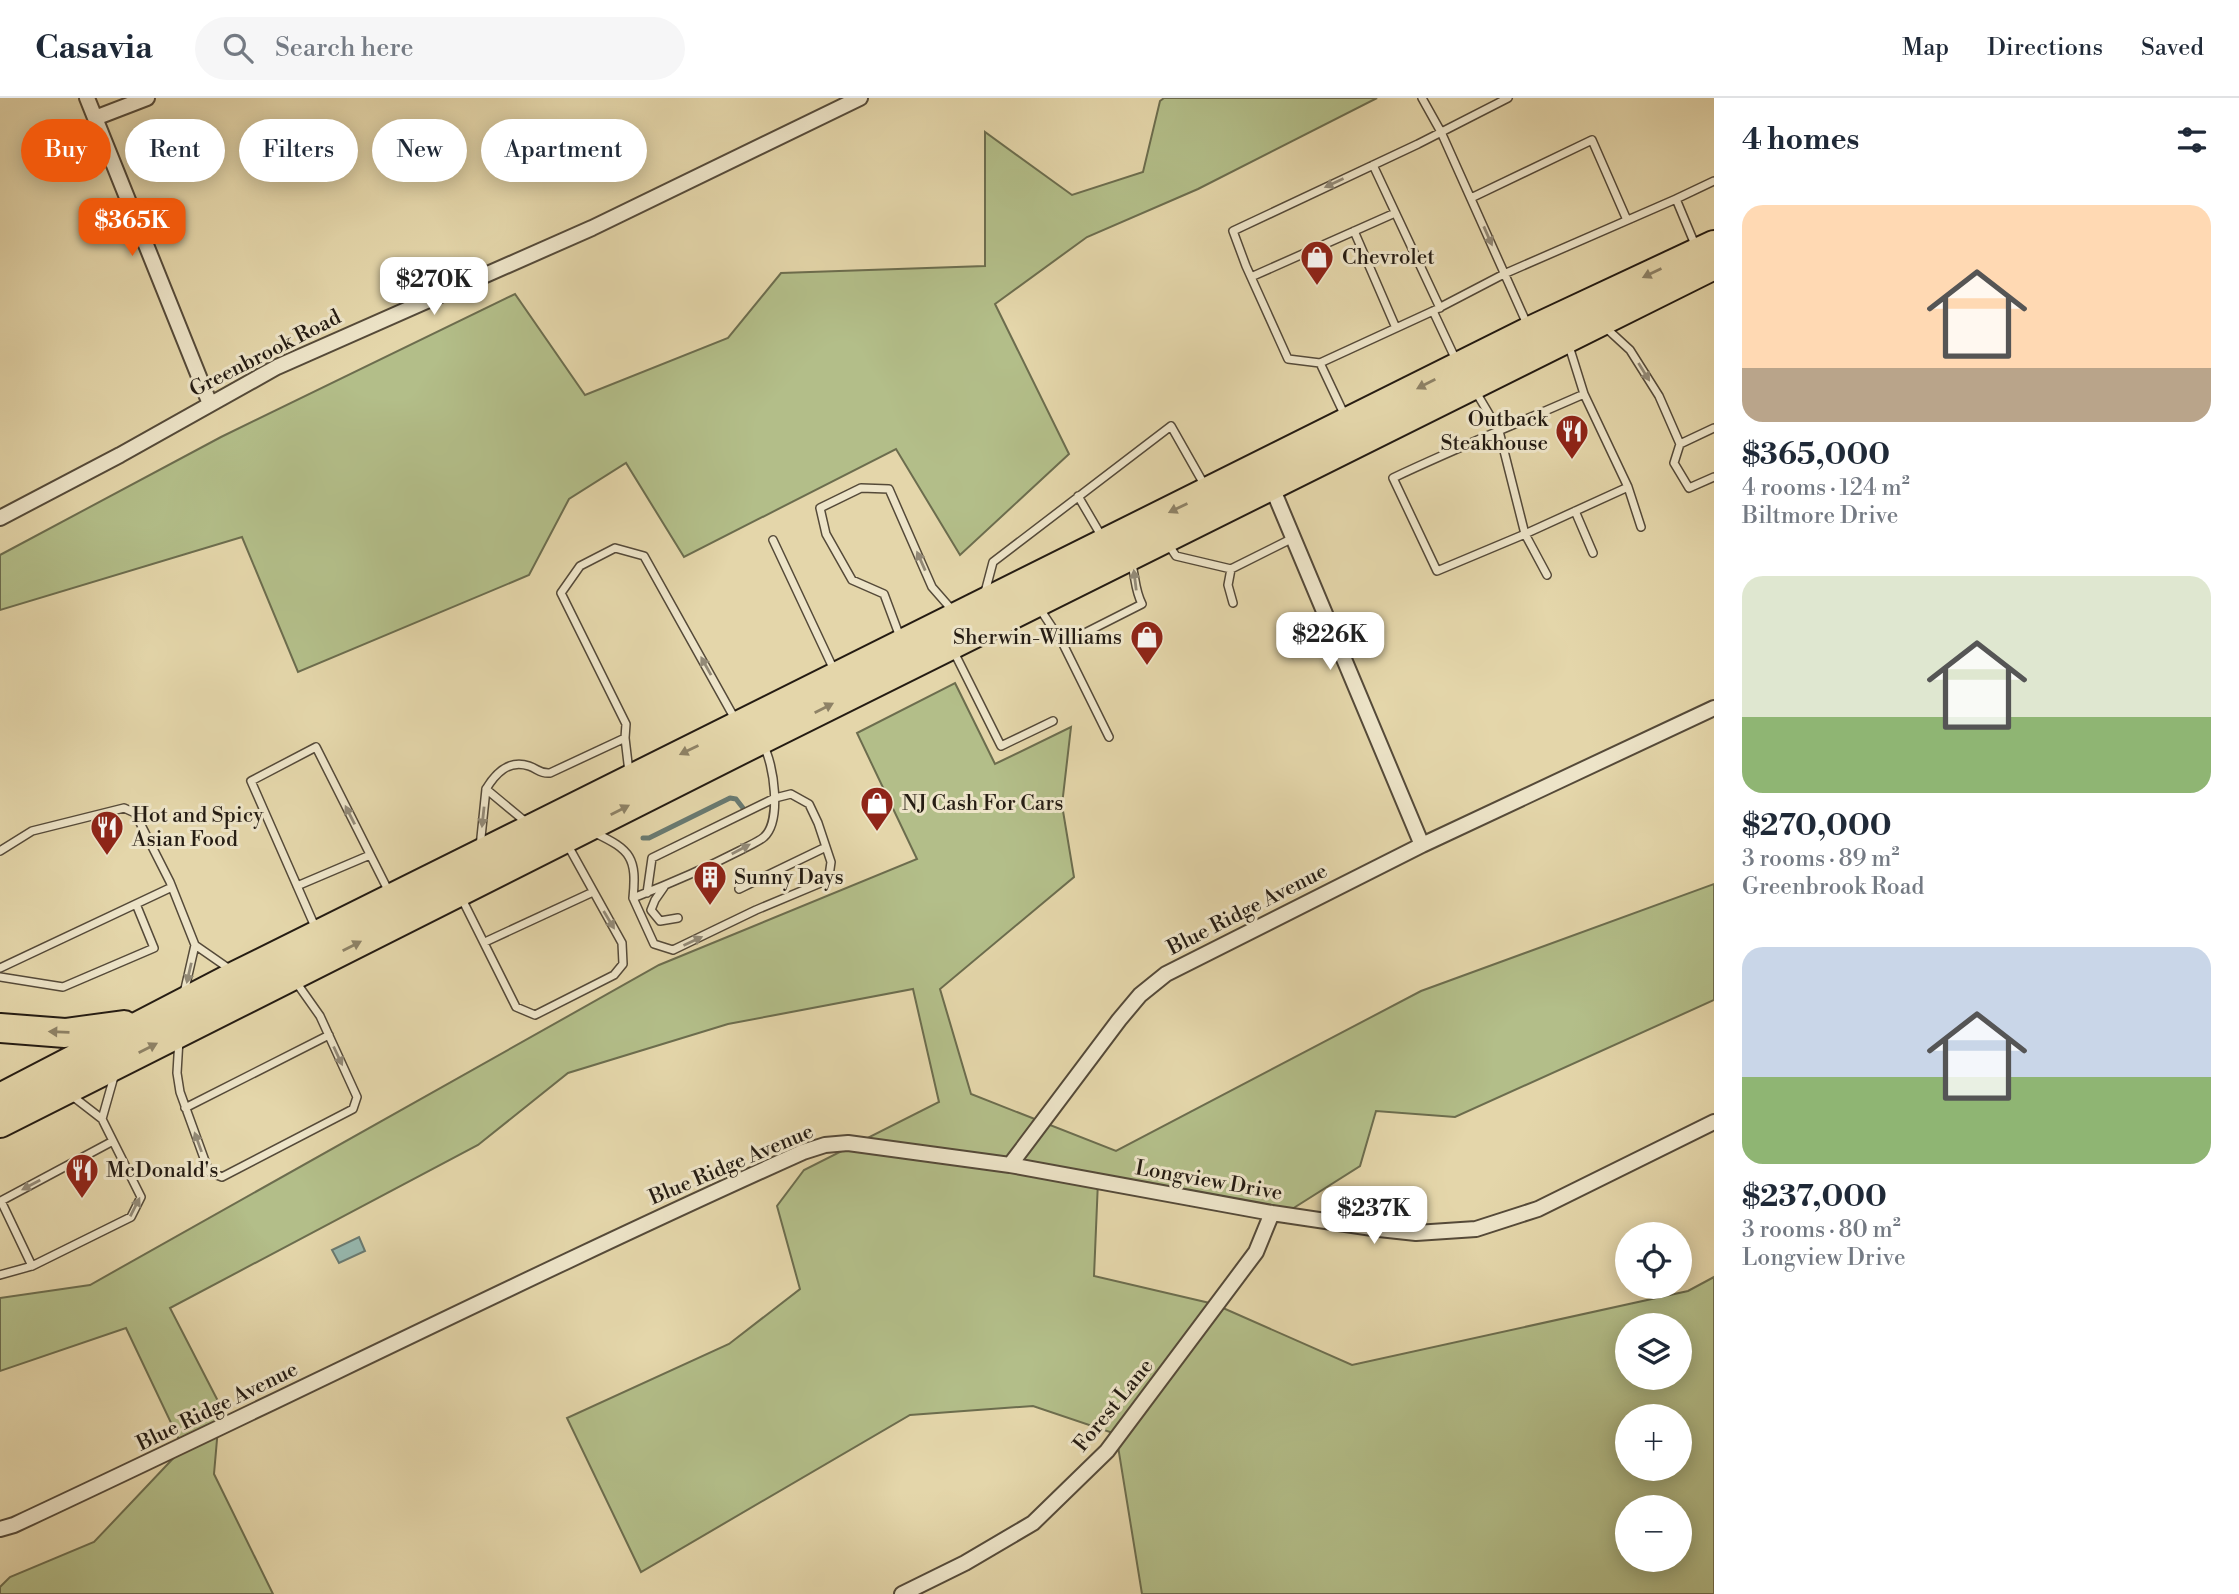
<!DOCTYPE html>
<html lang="en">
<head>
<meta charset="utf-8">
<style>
  :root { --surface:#fff; --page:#f6f6f7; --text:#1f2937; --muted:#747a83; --line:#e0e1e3; --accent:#ea580c }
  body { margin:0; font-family:"Libre Bodoni",serif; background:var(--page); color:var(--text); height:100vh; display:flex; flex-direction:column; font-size:26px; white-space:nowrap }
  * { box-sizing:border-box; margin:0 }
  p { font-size:23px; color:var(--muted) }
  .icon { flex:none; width:38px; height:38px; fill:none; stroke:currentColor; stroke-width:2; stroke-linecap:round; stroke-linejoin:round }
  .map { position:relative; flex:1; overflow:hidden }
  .details { display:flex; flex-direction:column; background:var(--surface); width:525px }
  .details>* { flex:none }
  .top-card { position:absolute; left:21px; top:21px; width:665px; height:63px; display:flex; gap:14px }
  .controls { position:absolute; left:1615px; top:1124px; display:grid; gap:14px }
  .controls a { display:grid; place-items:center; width:77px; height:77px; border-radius:50%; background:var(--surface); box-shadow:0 4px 18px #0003; font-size:35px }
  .price { position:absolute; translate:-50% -60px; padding:0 16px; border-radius:14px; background:#fff; color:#222; font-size:23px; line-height:46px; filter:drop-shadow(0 2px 4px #0008) }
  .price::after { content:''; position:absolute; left:50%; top:42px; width:21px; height:16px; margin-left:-10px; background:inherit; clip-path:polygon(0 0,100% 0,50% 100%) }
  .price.selected { background:var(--accent); color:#fff }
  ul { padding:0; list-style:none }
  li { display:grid; align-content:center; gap:14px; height:371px; padding:0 28px }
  li span { display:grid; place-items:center; height:217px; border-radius:21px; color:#555 }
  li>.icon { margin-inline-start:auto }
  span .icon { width:126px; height:126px; fill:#fffc; stroke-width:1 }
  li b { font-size:30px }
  h2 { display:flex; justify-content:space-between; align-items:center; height:84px; padding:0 28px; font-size:30px }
  .tag { padding:0 24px; border-radius:32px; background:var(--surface); box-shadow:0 4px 18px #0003; font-size:24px; line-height:63px }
  .tag.selected { background:var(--accent); color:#fff }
  header { display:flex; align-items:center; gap:42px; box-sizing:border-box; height:98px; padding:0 35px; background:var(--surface); border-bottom:2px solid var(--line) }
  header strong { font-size:33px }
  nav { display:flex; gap:38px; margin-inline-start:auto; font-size:24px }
  .search { width:490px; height:63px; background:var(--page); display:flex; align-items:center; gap:18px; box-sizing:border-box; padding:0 24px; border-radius:38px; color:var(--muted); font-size:26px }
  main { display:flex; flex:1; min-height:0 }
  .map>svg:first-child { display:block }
  .green { fill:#b3be89; stroke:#6c6d4e; stroke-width:2; fill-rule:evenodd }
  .water { fill:#96b8af; stroke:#697a71; stroke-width:2 }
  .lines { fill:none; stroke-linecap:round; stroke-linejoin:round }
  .stream { stroke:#697a71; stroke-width:5 }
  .lane-casing { stroke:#554a39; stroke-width:10 }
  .street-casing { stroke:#554a39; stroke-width:18 }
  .highway-casing { stroke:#251c13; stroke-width:32 }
  .lane { stroke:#ede4c8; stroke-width:7 }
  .street { stroke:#ede4c8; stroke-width:14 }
  .highway { stroke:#e4d6aa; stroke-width:28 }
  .oneway { fill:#938a77 }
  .oneway2 { fill:#8e8266 }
  .labels { text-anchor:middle; stroke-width:6; stroke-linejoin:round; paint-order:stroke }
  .poi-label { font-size:21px; fill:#251c13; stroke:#ede4c8; text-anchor:start }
  .street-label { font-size:21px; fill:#251c13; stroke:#ede4c8 }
</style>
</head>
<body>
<header>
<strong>Casavia</strong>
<div class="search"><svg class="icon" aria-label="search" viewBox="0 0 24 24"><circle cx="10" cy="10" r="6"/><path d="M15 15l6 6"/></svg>Search here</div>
<nav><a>Map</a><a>Directions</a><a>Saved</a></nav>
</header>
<main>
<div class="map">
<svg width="1714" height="1496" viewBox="0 0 1714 1496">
  <rect width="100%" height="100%" fill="#e4d6aa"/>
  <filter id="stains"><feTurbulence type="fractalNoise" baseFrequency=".00286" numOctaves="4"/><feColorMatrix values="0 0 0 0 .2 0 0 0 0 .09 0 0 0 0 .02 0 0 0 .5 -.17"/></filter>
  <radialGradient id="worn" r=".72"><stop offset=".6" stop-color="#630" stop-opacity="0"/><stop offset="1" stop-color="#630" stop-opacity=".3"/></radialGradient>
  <path class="green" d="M1164 0H1377L1198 91 1087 139 995 206 1069 356 960 457 896 351 684 459 626 365 569 401 529 477 298 574 242 439 0 512V457L221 339 515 196 585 297 728 240 781 175 985 168V34L1072 97 1143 74 1160 3Z
    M955 585 995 666 1071 629 1062 707 1074 779 940 891 971 996 1116 1053 1421 893 1714 786V902L1455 1019 1376 1013 1360 1068 1292 1111 1098 1083 1094 1178 1214 1206 1352 1267 1688 1193 1714 1179V1496H1142L1116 1336 1033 1308 910 1317 641 1474 567 1320 729 1246 800 1191 777 1108 804 1072 939 1004 913 891 728 926 568 975 478 1047 170 1210 220 1307 214 1376 273 1496H0V1489L10 1479 94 1444 183 1350 126 1230 0 1273V1200L90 1187 659 867 917 761 857 635ZM1628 1227H1680V1279H1628ZM1628 1318H1680V1370H1628ZM1628 1409H1680V1461H1628Z"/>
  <path class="water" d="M359 1139 365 1153 339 1165 332 1152Z"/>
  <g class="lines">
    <path class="stream" d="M643 740H649L730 700 736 701 743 710"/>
    <defs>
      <path id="lane" d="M1422 0 1441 34 1527 226
        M1373 67 1440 210
        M1471 100 1592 42 1627 122
        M1354 133 1396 230
        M1696 149 1676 101 1714 83
        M1251 179 1395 115
        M1433 213 1504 176 1676 101
        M1605 229 1630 252 1659 298 1680 346 1714 330
        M1456 262 1433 213 1320 265 1288 261 1246 168 1233 133 1418 46 1508 0
        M1320 265 1345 318
        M1476 294 1499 333 1525 436 1437 473 1393 380C1456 350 1521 324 1584 296
        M1680 346 1674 365 1689 390 1714 379
        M1628 389 1641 429
        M1078 398 1102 439
        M1575 413 1593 455
        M773 442 834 572
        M1168 446 1176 458 1231 471 1293 440
        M1231 471 1228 487 1233 505
        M1547 477 1525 436 1628 389 1584 296 1569 248
        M984 498 993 464 1171 328 1205 388
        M1040 511 1063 546 1109 639
        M900 539 884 496 852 482 826 436 820 410 861 390 889 391 932 489 953 513
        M1063 546 1142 506C1134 490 1136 479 1131 464
        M954 554 1001 648 1053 623
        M625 640 626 626 561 495 580 468 615 450 644 458 735 621
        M486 691C495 676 508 661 529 668 538 671 540 676 550 675L625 640 629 674
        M595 735C631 752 637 760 633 800 669 786 706 770 741 752 748 748 758 744 764 739 782 723 774 665 763 647
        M480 749 486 691 527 725
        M0 753 32 733 124 710 135 715 170 784 195 847
        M297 788 370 757
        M664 789 655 802 651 812 660 823 678 820
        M739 791 826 749
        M633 800 654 846 673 852 756 812 823 784 829 778 831 764 818 725 809 706 791 696 775 700 652 760 647 795
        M462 801 516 909 535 917 614 877 623 866 622 845 566 744
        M316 831 251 683 316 649 390 796
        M485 844 593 794
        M0 870 172 789
        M0 879 63 889 154 850 136 806
        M184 895 195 847 231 872
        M179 941 177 975 180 994 209 1074 222 1079 353 1011 357 999 320 918 296 884
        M71 997 102 1021 115 975
        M185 1010 329 937
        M102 1021 141 1099 131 1119 32 1168 1 1103 113 1043
        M0 1177 32 1168"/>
      <path id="street" d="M87 0 210 306
        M95 20 147 0
        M1271 387 1422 747
        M0 420 120 357 277 269 592 130 860 0
        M1010 1067 1272 1115 1379 1131 1416 1135 1476 1131 1538 1111 1714 1024
        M0 1431 14 1427C278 1304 538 1173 803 1054L825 1047 848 1045 1010 1067 1119 922 1140 897 1166 876 1422 747 1714 610
        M902 1496 965 1465 1033 1425 1107 1353 1256 1154 1272 1115"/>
      <path id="highway" d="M0 930 65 935 124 927
        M0 1000 237 877 533 730 1530 233 1714 147
        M0 1025 760 642 1714 167"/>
    </defs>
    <use href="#lane" class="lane-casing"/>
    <use href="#street" class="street-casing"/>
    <use href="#highway" class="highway-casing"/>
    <use href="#lane" class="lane"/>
    <use href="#street" class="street"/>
    <use href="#highway" class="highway"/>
  </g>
  <defs><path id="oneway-solid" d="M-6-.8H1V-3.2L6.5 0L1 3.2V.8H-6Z" transform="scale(1.75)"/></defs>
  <g class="oneway">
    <use href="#oneway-solid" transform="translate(1334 85) rotate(155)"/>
    <use href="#oneway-solid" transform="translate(1488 138) rotate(66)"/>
    <use href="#oneway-solid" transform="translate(1644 274) rotate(58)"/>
    <use href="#oneway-solid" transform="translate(921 463) rotate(-114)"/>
    <use href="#oneway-solid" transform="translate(1135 482) rotate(-97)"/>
    <use href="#oneway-solid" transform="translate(706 568) rotate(-119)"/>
    <use href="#oneway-solid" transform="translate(350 717) rotate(-117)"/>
    <use href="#oneway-solid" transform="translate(483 719) rotate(96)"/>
    <use href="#oneway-solid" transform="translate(741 751) rotate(-28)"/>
    <use href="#oneway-solid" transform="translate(609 822) rotate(59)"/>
    <use href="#oneway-solid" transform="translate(693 843) rotate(-25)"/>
    <use href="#oneway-solid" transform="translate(189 875) rotate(103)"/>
    <use href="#oneway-solid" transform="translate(338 958) rotate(65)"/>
    <use href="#oneway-solid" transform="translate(198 1044) rotate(-110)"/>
    <use href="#oneway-solid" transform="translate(31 1087) rotate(152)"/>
    <use href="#oneway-solid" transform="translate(135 1109) rotate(-63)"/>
  </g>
  <g class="oneway2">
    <use href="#oneway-solid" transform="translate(1652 175) rotate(154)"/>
    <use href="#oneway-solid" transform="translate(1426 286) rotate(153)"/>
    <use href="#oneway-solid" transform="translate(1178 410) rotate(154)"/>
    <use href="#oneway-solid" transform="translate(824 610) rotate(-27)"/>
    <use href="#oneway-solid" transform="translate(689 652) rotate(154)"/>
    <use href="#oneway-solid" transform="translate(620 712) rotate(-27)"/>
    <use href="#oneway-solid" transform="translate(352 848) rotate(-27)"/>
    <use href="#oneway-solid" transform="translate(59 934) rotate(-178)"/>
    <use href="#oneway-solid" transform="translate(148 950) rotate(-27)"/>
  </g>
  <defs>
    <symbol id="shop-pin" viewBox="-11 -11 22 30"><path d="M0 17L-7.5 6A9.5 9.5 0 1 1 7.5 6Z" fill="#8f2418" stroke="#ede4c8"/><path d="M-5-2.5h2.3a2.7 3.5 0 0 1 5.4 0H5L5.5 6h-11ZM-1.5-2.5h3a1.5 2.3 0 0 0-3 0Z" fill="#fff"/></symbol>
    <symbol id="restaurant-pin" viewBox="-11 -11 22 30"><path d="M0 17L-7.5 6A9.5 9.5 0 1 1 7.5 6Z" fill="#8f2418" stroke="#ede4c8"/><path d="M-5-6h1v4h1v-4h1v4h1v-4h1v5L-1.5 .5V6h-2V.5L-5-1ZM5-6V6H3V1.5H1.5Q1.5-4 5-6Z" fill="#fff"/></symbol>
    <symbol id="building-pin" viewBox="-11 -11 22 30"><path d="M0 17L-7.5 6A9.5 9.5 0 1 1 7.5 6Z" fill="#8f2418" stroke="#ede4c8"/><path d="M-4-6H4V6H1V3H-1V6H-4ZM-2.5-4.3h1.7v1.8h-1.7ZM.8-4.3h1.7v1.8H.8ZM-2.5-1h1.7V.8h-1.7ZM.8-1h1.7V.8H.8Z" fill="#fff"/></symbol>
  </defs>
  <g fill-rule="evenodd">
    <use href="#shop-pin" x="1298" y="140" width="38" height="52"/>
    <use href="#restaurant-pin" x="1553" y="314" width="38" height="52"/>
    <use href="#shop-pin" x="1128" y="520" width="38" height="52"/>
    <use href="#shop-pin" x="858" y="686" width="38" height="52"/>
    <use href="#restaurant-pin" x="88" y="710" width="38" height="52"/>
    <use href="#building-pin" x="691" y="760" width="38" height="52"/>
    <use href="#restaurant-pin" x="63" y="1053" width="38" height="52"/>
  </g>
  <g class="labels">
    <g class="poi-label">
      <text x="1342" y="166">Chevrolet</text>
      <text x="1548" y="328" text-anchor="end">Outback<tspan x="1548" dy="24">Steakhouse</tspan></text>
      <text x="1122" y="546" text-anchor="end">Sherwin-Williams</text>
      <text x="902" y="712">NJ Cash For Cars</text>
      <text x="132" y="724">Hot and Spicy<tspan x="132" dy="24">Asian Food</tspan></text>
      <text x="734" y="786">Sunny Days</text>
      <text x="106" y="1079">McDonald's</text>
    </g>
    <g class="street-label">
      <text transform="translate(265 255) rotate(-27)" y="7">Greenbrook Road</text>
      <text transform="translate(1247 811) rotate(-27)" y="7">Blue Ridge Avenue</text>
      <text transform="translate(731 1066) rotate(-23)" y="7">Blue Ridge Avenue</text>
      <text transform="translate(1209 1082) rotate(10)" y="7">Longview Drive</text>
      <text transform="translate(1113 1307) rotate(-51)" y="7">Forest Lane</text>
      <text transform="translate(217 1308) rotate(-26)" y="7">Blue Ridge Avenue</text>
    </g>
  </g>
  <rect width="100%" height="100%" filter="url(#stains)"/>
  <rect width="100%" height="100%" fill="url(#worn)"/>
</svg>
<div class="controls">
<a><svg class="icon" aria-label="locate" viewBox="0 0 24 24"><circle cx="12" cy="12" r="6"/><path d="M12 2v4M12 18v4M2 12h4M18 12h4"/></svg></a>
<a><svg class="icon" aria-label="layers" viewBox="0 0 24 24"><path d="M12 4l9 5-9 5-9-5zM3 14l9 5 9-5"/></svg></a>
<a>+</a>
<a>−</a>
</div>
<b class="price selected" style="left:132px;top:160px">$365K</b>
<b class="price" style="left:434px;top:219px">$270K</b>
<b class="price" style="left:1330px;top:574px">$226K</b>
<b class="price" style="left:1374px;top:1148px">$237K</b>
<div class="top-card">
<a class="tag selected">Buy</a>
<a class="tag">Rent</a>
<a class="tag">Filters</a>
<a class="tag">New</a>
<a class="tag">Apartment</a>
</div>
</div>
<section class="details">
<h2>4 homes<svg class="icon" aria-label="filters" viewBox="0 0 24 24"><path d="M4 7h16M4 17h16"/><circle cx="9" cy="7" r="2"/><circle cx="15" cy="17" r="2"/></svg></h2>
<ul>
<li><span style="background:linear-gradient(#ffd9b3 75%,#b9a48a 0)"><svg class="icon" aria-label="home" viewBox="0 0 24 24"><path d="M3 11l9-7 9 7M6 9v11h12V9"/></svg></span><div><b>$365,000</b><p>4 rooms · 124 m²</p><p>Biltmore Drive</p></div></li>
<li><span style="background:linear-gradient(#dfe7d0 65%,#8fb573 0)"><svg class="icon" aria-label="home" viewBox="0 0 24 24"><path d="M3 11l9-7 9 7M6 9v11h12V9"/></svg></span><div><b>$270,000</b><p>3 rooms · 89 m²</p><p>Greenbrook Road</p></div></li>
<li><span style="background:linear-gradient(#c9d6e8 60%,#8fb573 0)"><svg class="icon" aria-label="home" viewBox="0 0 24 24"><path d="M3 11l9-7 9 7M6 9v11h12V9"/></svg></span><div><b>$237,000</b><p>3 rooms · 80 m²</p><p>Longview Drive</p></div></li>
</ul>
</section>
</main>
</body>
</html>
